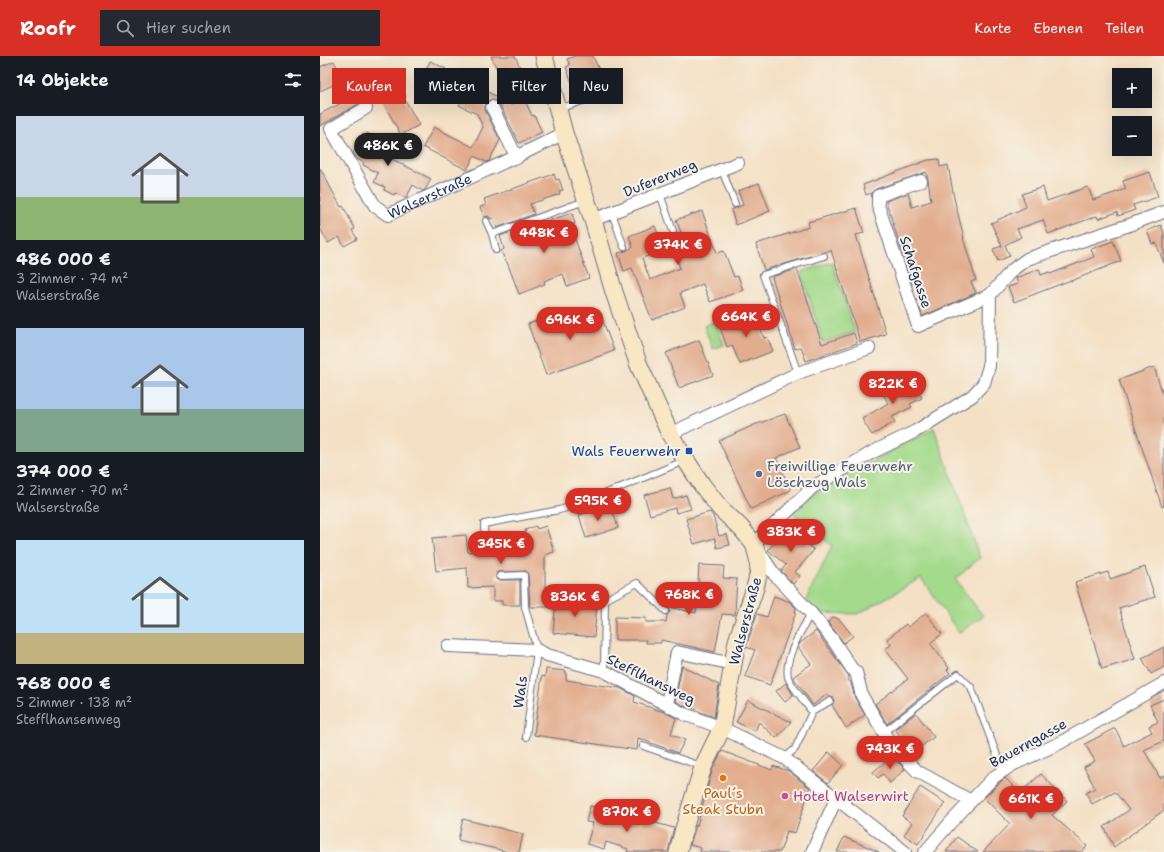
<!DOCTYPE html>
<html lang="de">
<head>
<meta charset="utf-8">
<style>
  :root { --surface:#171b24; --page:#242831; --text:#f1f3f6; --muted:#9ea1a6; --accent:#d93025 }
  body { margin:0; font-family:"Shantell Sans",sans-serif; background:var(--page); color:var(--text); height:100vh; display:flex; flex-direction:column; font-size:15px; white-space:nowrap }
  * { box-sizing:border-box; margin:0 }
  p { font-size:13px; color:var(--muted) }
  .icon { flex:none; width:22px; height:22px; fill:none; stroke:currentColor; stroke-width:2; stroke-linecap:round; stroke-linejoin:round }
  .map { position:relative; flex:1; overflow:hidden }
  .details { display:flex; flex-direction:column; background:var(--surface); width:320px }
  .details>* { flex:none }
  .guide { position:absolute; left:12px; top:12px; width:380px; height:36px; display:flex; gap:8px }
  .fabs { position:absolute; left:792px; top:12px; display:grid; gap:8px }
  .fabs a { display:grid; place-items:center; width:40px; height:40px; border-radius:0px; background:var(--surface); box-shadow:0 4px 16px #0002; font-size:20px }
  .price { position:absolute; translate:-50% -34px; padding:0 9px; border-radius:14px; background:var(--accent); color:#fff; font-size:13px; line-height:26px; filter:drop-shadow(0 1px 2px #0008) }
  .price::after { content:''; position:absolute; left:50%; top:24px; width:12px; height:9px; margin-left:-6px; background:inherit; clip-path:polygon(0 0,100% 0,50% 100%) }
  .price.current { background:#222; color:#fff }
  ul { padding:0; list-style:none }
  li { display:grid; align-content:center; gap:8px; height:212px; padding:0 16px }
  li span { display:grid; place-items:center; height:124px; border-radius:0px; color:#555 }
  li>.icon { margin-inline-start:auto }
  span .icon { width:72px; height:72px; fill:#fffc; stroke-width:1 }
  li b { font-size:17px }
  h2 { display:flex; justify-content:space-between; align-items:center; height:48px; padding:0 16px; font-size:17px }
  .tag { padding:0 14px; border-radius:0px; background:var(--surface); box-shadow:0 4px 16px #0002; font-size:14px; line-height:36px }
  .tag.current { background:var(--accent); color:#fff }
  header { display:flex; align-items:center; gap:24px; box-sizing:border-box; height:56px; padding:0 20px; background:var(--accent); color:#fff }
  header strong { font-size:19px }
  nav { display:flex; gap:22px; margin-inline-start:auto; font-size:14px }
  .search { width:280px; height:36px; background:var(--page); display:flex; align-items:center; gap:10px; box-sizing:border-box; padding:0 14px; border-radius:0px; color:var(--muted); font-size:15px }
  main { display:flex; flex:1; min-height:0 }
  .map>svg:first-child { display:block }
  .green { fill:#a3da8b; stroke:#5f8474 }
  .building { fill:#e2ad8e; fill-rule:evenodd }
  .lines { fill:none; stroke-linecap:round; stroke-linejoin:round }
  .lane-casing { stroke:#676d82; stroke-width:8 }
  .street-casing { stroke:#676d82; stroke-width:14 }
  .secondary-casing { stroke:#676d82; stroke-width:19 }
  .lane { stroke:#fff; stroke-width:6 }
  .street { stroke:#fff; stroke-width:12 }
  .secondary { stroke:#f9e7c3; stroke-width:17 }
  .transit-dot { fill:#1a4fb4; stroke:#f7f3e8; stroke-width:1.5 }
  .service-dot { fill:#5c6f8a; stroke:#f7f3e8; stroke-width:1.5 }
  .food-dot { fill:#e8710a; stroke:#f7f3e8; stroke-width:1.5 }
  .hotel-dot { fill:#d1479c; stroke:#f7f3e8; stroke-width:1.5 }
  .labels { text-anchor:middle; stroke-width:4; stroke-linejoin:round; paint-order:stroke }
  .street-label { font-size:14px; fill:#1b2f5e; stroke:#f7f3e8 }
  .transit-label { font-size:14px; fill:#164399; stroke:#f7f3e8; text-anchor:end }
  .service-label { font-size:14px; fill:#4e5e75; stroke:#f7f3e8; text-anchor:start }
  .food-label { font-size:14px; fill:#c56008; stroke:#f7f3e8 }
  .hotel-label { font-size:14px; fill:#b23c85; stroke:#f7f3e8; text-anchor:start }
</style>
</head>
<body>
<header>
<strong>Roofr</strong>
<div class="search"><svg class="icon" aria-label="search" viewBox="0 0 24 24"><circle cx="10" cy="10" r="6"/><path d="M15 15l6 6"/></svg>Hier suchen</div>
<nav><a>Karte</a><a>Ebenen</a><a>Teilen</a></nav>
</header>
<main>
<section class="details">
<h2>14 Objekte<svg class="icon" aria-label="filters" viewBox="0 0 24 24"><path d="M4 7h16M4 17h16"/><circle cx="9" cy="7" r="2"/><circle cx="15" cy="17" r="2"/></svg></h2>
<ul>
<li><span style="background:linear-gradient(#c9d6e8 65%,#8fb573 0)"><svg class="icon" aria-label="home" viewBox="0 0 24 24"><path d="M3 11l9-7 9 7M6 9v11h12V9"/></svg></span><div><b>486 000 €</b><p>3 Zimmer · 74 m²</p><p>Walserstraße</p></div></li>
<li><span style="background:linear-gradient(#a9c7e8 65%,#7fa58c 0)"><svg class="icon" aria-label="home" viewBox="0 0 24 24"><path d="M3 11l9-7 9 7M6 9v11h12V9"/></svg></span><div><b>374 000 €</b><p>2 Zimmer · 70 m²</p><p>Walserstraße</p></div></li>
<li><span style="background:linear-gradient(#bfe0f5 75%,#c2b280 0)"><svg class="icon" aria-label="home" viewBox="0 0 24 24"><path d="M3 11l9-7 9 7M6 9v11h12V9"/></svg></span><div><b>768 000 €</b><p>5 Zimmer · 138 m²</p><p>Stefflhansenweg</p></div></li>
</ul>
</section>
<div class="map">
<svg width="844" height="796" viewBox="0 0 844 796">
  <rect width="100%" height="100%" fill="#f7f3e8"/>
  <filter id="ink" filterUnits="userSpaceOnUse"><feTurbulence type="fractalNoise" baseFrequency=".025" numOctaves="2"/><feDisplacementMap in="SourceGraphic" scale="8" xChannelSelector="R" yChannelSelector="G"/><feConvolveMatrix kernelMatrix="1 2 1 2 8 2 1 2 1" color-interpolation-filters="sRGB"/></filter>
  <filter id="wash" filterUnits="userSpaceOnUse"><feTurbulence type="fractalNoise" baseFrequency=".012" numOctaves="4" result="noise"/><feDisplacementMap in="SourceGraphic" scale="16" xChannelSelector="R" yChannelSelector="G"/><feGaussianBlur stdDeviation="0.9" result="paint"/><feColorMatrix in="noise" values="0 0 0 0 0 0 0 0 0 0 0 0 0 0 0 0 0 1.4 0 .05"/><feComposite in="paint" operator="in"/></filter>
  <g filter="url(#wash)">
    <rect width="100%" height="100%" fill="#f4e0c4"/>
    <path class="green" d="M512 206 535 276 503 286 481 216Z
      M395 265 404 289 393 293 384 270Z
      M614 372 660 502 635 523 663 560 639 577 601 522 538 558 497 557 486 544 512 490 473 457 491 439Z"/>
    <g id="blocks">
      <path class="building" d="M171 0H195L210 34 202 38 212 60 214 59 222 76 199 87 179 47 173 44H168L165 50V54L180 84 169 105 166 106 154 100 147 114 103 91 114 71 153 91 163 71 157 58 139 49 141 46 116 34 115 36 99 28 110 5 126 13 125 16 149 29H154L193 49Z
        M255 0H273L280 16 283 15 289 29 273 35 270 26 254 32 246 11 250 9 247 3Z
        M14 5 24 24 0 35V11Z
        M78 26 86 41 84 42 99 69 81 79 58 37Z
        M45 35 52 43 42 46 0 70V58Z
        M47 77 75 91 74 93 76 94 72 103 111 123 105 134 103 135 93 129 86 142 75 137 74 139 64 134 65 131 54 126 58 117 43 109 44 107 37 103 33 97 43 78 46 79Z
        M619 103 620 111 628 109 634 142 644 182H643L656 224 651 226 656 237 603 260 600 253 606 250 595 227 592 228 566 145 588 137 592 151 611 145 608 123 606 116 556 133 551 137 546 139 543 129 608 104Z
        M0 112 21 151 23 150 35 173 32 174 37 183 24 190 19 181 8 187 0 172Z
        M830 116 838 141 813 149 815 154 798 160 797 156 778 163 777 160 728 178 723 164 697 173 701 181 685 189 690 200 678 205 673 193 682 190 671 167 706 151 702 138 723 131 727 145 768 131 773 144 806 133 803 125Z
        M234 118 236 124 239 123 243 134 239 135 240 138 210 148 214 158 177 172 173 162 170 163 169 160 164 161 160 151 166 149 164 143Z
        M439 127 450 155 416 169 411 154 423 149 418 135Z
        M536 152 544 177 536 179 566 278 540 286 511 194 444 214 436 188 489 171 488 166Z
        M382 155 397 197 404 195 414 221 418 220 423 234 390 246 383 228 360 237 365 251 332 264 312 212 304 215 298 197 306 195 313 191 309 180 335 170 340 183 354 179 361 176 356 164ZM353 192 360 212 330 224 322 202Z
        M252 157 255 168 250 169 269 222 247 230 243 218 224 225 225 228 199 238 187 206H186L181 195 184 193 180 180 218 166V168Z
        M841 169 844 177V207L836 187 832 188 827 175Z
        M793 185 801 205 751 225V224L694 246 688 231 698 228 696 222 719 213 721 219 729 216 730 218 774 201 771 193Z
        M477 213 502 288 534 277 537 287 486 305 481 291 475 293 452 221Z
        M279 254 294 295 226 319 208 268 234 259 238 269Z
        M434 256 444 282 447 281 453 295 420 308 412 289 407 291 399 269Z
        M379 284 393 319 359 332 346 297Z
        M834 311 844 342V450L842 451 799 324Z
        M590 321 602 342 590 348 592 351 572 361 575 366 552 379 542 363 568 347 562 336Z
        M465 358 480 391 456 402 471 434 431 453 399 385 434 369Z
        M350 432 353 443 366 439 371 453 356 457 355 452 330 459 324 439Z
        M291 449 298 472 266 482 259 459Z
        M390 456 393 460 399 480 407 478 410 489 397 492 395 482 374 488 366 463Z
        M216 470 217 473 226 470 234 496 225 499V531H229V551H210L208 519 206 515 180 516H177L176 520V523L180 524H200V549H182V545H173V531L148 532 147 512 116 515 112 482 146 479 148 496 157 495V498L182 496 181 493 199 487 196 479 206 476 205 474Z
        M468 471 494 494 475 516 480 520 473 528 461 515 466 509 448 494Z
        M379 509 404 510 403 522 417 523 415 559 402 558 395 596 341 584V587H326V584H295V561L326 562V566H346L347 559 350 556 349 551 376 557Z
        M825 511 835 541 799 552 815 603 782 613 755 526 788 516 790 523Z
        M454 540 470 546 476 552 475 556H476L450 629 425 620 435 594 426 591 437 558 447 561Z
        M236 544 277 548 274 581 233 577Z
        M606 557 622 578 610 587 629 612 627 614 630 617 567 668 555 648 588 623 565 593 571 589 567 583 586 568 588 571Z
        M514 561 520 564 533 580 524 587 508 566Z
        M496 575 529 620 528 623 531 627 535 642 545 659 526 672 512 649 514 645V642L510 641H508L506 639 493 649 473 621 491 608 478 591 480 587Z
        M844 591V611L831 618 822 602Z
        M362 610 399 629 394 661 380 656 378 654 367 651 355 645Z
        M226 613 246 615V624L300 632 315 640 314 646 344 656 356 662 351 678 365 684 358 697 318 682 317 694 214 679 222 620 225 621Z
        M466 627 473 639 465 646 456 635Z
        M844 643V685L824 694 840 722 844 719V754L794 791 784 771 809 754 795 736 772 748 766 737 775 732 764 711 775 705 765 688 795 672 804 690 832 676 829 670 838 666 830 649Z
        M428 644 437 649 471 666 456 682 439 666 435 675 416 666Z
        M596 657 614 681 591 698 583 689 586 687 575 673Z
        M402 695 452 714 453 710 469 715 490 732 475 777 467 775 460 796H380L381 792 370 789 376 769 377 770 392 715Z
        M509 696 523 709 508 727 493 715Z
        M572 700 585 713 570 727 563 718 558 722 553 716Z
        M721 718 747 745 732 759 767 790 762 796H663L690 768 664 742 679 727 685 722 700 737Z
        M600 731 625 747 598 788 584 779 592 767 582 760Z
        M270 750 296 755 295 760 319 768 328 765 354 772 348 796H307L308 793 286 786 284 793 267 788 273 767 266 766Z
        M143 763 203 778 199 796H189L138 784Z
        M524 781 559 796H517Z
        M637 781 658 796H626Z"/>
    </g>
  </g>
  <g filter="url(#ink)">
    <use href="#blocks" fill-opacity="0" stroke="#676d82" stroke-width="1"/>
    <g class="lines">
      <defs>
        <path id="lane" d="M239 53 281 39
          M402 114 415 148
          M340 138 353 175
          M292 157 304 191
          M166 165 172 178
          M176 194 172 178 265 145
          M478 317 443 219 504 200
          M165 492 164 468 239 454 260 448 364 405
          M180 520 204 519 205 551 217 594 206 681
          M237 540 285 544
          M284 615 285 544 317 527 346 555
          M492 656 510 645
          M564 676 638 618 651 631 683 715
          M323 690 381 710
          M464 702 475 693 492 656C487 649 469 627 468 621 464 601 482 574 491 557"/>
        <g id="street">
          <path d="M172 51 197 102"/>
          <path id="s1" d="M46 52 11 73 55 150 68 159C127 131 187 107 244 77"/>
          <path d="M601 125 558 140V149L598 270 670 239"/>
          <path d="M273 164 418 107"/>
          <path d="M350 378 478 317 549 292"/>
          <path d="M128 590 217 594 227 599 284 615 364 658 402 672 464 702 585 796"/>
          <path d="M347 648 357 596 413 608"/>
          <path d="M651 745 597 715 570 687 542 640 536 616 532 613 513 584 491 557 454 518 434 488 493 431 551 397 596 375 652 340 664 327 669 310 670 239 692 214 707 203 809 169 844 156"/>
          <path d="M492 796 516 743"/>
          <path d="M605 796 631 766 674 721 692 709 740 687 844 627"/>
        </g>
        <path id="secondary" d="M224 0 244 77 273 164 294 236 318 307 350 378 360 395 382 429 400 452 421 472 434 488 438 502 439 515 435 532 417 585 402 672 383 711 363 776 358 796"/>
      </defs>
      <use href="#lane" class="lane-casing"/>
      <use href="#street" class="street-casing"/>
      <use href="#secondary" class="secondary-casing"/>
      <use href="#lane" class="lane"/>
      <use href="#street" class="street"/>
      <use href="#secondary" class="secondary"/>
    </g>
  </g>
  <rect class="transit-dot" x="365" y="391" width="8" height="8" rx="2"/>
  <circle class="service-dot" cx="439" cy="418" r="4"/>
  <circle class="food-dot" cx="403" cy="722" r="4"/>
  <circle class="hotel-dot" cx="465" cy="740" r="4"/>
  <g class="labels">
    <g class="street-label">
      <text transform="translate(340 122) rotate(-22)" y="5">Dufererweg</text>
      <text dy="5" stroke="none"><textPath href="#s1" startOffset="191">Walserstraße</textPath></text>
      <text transform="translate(596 216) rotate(72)" y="5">Schafgasse</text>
      <text transform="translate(425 565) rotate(-75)" y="5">Walserstraße</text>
      <text transform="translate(331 623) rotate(26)" y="5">Stefflhansweg</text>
      <text transform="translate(200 636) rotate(-82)" y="5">Wals</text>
      <text transform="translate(708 687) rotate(-29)" y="5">Bauerngasse</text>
    </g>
    <g class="transit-label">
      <text x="361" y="400">Wals Feuerwehr</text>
    </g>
    <g class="service-label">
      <text x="447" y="415">Freiwillige Feuerwehr<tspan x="447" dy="16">Löschzug Wals</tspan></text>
    </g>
    <g class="food-label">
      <text x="403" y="742">Paul´s<tspan x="403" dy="16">Steak Stubn</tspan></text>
    </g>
    <g class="hotel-label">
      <text x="473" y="745">Hotel Walserwirt</text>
    </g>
  </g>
</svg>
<div class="fabs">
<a>+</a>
<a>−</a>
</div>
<b class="price current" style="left:68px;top:111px">486K €</b>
<b class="price" style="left:224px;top:198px">448K €</b>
<b class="price" style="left:358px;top:210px">374K €</b>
<b class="price" style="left:426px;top:282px">664K €</b>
<b class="price" style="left:250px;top:285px">696K €</b>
<b class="price" style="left:573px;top:349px">822K €</b>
<b class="price" style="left:278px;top:466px">595K €</b>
<b class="price" style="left:471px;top:497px">383K €</b>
<b class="price" style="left:181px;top:509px">345K €</b>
<b class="price" style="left:369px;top:560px">768K €</b>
<b class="price" style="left:255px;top:562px">836K €</b>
<b class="price" style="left:570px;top:714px">743K €</b>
<b class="price" style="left:711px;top:764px">661K €</b>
<b class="price" style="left:307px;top:777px">870K €</b>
<div class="guide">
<a class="tag current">Kaufen</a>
<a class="tag">Mieten</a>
<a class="tag">Filter</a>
<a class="tag">Neu</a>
</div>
</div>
</main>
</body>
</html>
